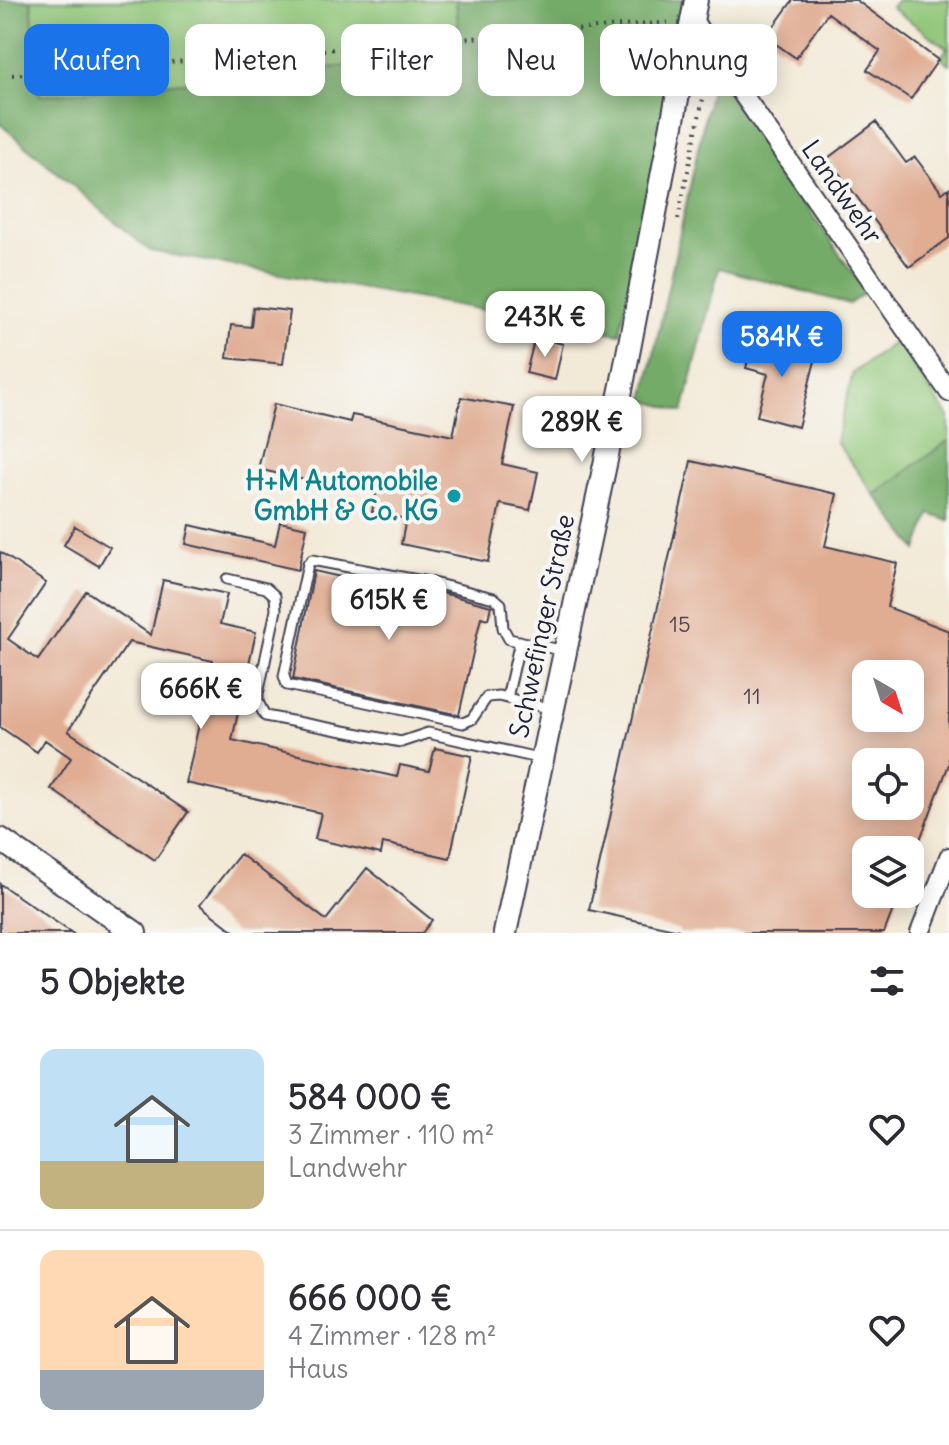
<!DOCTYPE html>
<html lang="de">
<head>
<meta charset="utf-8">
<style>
  :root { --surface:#fff; --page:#f2f2f3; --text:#2b2b33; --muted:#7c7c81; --line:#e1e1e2; --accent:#1a73e8 }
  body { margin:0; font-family:Delius,sans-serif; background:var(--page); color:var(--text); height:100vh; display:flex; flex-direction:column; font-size:30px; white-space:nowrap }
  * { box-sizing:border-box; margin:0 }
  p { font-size:26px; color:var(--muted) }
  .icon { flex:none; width:44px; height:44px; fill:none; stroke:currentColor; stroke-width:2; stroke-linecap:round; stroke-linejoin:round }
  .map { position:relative; height:933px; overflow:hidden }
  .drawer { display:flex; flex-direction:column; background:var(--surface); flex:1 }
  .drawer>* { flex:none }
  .guide { position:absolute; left:24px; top:24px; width:902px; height:72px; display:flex; gap:16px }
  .needle { width:52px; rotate:141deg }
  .buttons { position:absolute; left:852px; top:660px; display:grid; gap:16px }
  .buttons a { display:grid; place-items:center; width:72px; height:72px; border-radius:16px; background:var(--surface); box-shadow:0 4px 20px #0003; font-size:40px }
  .price { position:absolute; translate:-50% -68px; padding:0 18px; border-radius:16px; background:#fff; color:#222; font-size:26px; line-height:52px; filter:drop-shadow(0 2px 4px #0008) }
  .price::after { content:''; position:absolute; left:50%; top:48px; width:24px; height:18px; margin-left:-12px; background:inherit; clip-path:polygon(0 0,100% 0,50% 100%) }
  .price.selected { background:var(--accent); color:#fff }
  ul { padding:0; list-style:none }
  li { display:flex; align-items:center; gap:24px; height:200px; padding:0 40px }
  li+li { border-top:2px solid var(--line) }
  li span { display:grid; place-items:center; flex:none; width:224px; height:160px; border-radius:16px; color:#555 }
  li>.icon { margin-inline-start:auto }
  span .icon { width:96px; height:96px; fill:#fffc; stroke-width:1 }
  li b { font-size:34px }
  h2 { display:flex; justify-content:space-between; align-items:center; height:96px; padding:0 40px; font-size:34px }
  .pill { padding:0 28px; border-radius:16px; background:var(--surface); box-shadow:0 4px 20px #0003; font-size:28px; line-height:72px }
  .pill.selected { background:var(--accent); color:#fff }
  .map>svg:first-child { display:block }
  .green { fill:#90c678; stroke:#59745a; stroke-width:2 }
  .forest { fill:#74ab68; stroke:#4b6652; stroke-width:2 }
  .building { fill:#e0ac92; fill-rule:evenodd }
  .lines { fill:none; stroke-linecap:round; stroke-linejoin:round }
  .service-casing { stroke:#414052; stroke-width:13 }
  .minor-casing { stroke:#414052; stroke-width:22 }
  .tertiary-casing { stroke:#414052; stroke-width:26 }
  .path { stroke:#414052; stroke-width:4; stroke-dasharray:2 6; stroke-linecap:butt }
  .service { stroke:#fff; stroke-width:9 }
  .minor { stroke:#fff; stroke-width:18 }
  .tertiary { stroke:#fff; stroke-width:22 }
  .culture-dot { fill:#0f9aa8; stroke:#f6f6f2; stroke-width:3 }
  .labels { text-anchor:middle; stroke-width:8; stroke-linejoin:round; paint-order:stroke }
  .number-label { font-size:22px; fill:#524451 }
  .street-label { font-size:26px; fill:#22223b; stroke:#f6f6f2 }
  .culture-label { font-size:26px; font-weight:bold; fill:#0d838f; stroke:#f6f6f2; text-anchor:end }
</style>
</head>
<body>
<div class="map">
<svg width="949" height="933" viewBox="0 0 949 933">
  <rect width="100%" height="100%" fill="#f6f6f2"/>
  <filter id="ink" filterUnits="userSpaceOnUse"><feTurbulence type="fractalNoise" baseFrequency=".0125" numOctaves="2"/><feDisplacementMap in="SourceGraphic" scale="16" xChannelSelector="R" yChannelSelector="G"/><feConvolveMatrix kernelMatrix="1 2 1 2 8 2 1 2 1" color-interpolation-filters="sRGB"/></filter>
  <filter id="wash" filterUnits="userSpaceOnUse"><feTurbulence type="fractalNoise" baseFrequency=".006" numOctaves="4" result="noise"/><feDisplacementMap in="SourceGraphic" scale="32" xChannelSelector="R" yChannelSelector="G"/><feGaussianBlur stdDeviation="1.8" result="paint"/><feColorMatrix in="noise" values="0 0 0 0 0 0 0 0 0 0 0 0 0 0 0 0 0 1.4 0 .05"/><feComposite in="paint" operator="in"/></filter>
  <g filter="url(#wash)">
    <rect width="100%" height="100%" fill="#f3e9d7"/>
    <path class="green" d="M31 0H456L461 55 39 96Z
      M897 0H949V64L941 58 947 48 891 7Z
      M896 341 949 417V440L875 495 836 442 853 373Z"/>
    <path class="forest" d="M0 0H31L40 96 461 55 456 0H686L620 334 150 251 0 124Z
      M714 74 866 292 849 304 719 268 683 412 644 400Z
      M949 440V521L930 514 917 550 875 495Z"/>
    <g id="blocks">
      <path class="building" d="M793 0H856L938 60 911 99 867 70 880 51 828 13 796 58 766 37Z
        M876 122 906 163 915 157 942 193 949 188V238L909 267 828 158Z
        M253 307 290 311 283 364 227 358 231 325 251 327Z
        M754 336 817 353 798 427 757 416 768 374 746 368Z
        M535 337 563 344 555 380 526 373Z
        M461 397 514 407 502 464 538 472 530 510 500 504 488 562 401 544 406 519 372 512 377 488 324 477 322 484 258 469 274 404 350 422 352 415 453 436Z
        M691 461 837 494 825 546 897 563 887 607 949 631V764L916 850H866V894H899L884 933H679V930L589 910ZM866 674H910V718H866ZM866 762H910V806H866Z
        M280 522 307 528 298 570 186 544 190 525 275 545Z
        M75 526 110 547 99 566 64 545Z
        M0 552 46 583 8 639 38 660 86 591 151 635 163 580 227 594 220 624 256 632 232 740 397 777 400 765 429 771 435 748 472 756 450 858 383 843 381 854 315 839 321 813 186 783 213 661 129 642 68 731 188 812 155 860 51 789 71 758 45 740 37 752 0 727Z
        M314 571 394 589 395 584 431 590 491 606 488 619 481 617 459 715 293 679Z
        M240 854 326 920 367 868 432 920 422 933H236L200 905Z
        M0 884 72 933H0Z"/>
    </g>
  </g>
  <g filter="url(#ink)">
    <use href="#blocks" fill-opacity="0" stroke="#414052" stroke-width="2"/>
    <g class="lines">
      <defs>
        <path id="service" d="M227 579 266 588 275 596 276 610 258 694V702L265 716 401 742 428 733 542 759
          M507 698 520 641
          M553 709 499 696 487 697 472 719 463 723 287 685 284 676 308 564 312 560 433 583 494 598 501 604 503 628 509 639 565 651"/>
        <path id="minor" d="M693 20 712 50 949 392
          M920 933 949 857"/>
        <path id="tertiary" d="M0 839 135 933
          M505 933 622 385 696 0"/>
      </defs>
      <use href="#service" class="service-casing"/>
      <use href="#minor" class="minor-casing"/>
      <use href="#tertiary" class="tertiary-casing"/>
      <path class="path" d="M12 75 672 22
        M678 219 707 79"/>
      <use href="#service" class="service"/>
      <use href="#minor" class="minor"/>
      <use href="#tertiary" class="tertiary"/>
    </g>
  </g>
  <circle class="culture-dot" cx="454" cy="496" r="8"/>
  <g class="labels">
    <g class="number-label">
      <text x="680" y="632">15</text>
      <text x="752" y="704">11</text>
    </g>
    <g class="street-label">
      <text transform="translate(842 192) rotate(55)" y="9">Landwehr</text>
      <text transform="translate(542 626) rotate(-78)" y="9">Schwefinger Straße</text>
    </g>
    <g class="culture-label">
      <text x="438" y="490">H+M Automobile<tspan x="438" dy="30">GmbH &amp; Co. KG</tspan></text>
    </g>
  </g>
</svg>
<div class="buttons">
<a><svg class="needle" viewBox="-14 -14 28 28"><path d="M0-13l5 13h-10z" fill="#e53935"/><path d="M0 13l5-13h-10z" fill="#7c7c81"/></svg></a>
<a><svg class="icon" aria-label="locate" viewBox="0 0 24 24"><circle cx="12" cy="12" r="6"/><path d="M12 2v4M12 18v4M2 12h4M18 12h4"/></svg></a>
<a><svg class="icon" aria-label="layers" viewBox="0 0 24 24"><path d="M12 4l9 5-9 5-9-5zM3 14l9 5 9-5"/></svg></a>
</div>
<b class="price" style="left:545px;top:359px">243K €</b>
<b class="price selected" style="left:782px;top:379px">584K €</b>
<b class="price" style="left:582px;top:464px">289K €</b>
<b class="price" style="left:389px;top:642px">615K €</b>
<b class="price" style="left:201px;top:731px">666K €</b>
<div class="guide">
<a class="pill selected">Kaufen</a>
<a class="pill">Mieten</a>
<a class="pill">Filter</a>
<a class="pill">Neu</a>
<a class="pill">Wohnung</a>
</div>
</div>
<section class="drawer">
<h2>5 Objekte<svg class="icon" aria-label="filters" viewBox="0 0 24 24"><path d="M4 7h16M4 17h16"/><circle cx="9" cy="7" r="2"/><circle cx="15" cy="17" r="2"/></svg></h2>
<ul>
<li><span style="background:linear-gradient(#bfe0f5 70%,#c2b280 0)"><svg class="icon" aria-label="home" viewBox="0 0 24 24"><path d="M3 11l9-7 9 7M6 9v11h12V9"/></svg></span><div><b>584 000 €</b><p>3 Zimmer · 110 m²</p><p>Landwehr</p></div><svg class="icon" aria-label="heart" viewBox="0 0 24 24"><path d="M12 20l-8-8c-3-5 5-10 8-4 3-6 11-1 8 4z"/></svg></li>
<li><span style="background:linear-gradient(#ffd9b3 75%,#9aa5b1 0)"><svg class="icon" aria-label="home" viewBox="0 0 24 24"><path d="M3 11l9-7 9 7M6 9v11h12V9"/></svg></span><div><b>666 000 €</b><p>4 Zimmer · 128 m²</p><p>Haus</p></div><svg class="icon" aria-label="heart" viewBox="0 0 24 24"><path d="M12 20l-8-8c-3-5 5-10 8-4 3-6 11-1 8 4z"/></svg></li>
</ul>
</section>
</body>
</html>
